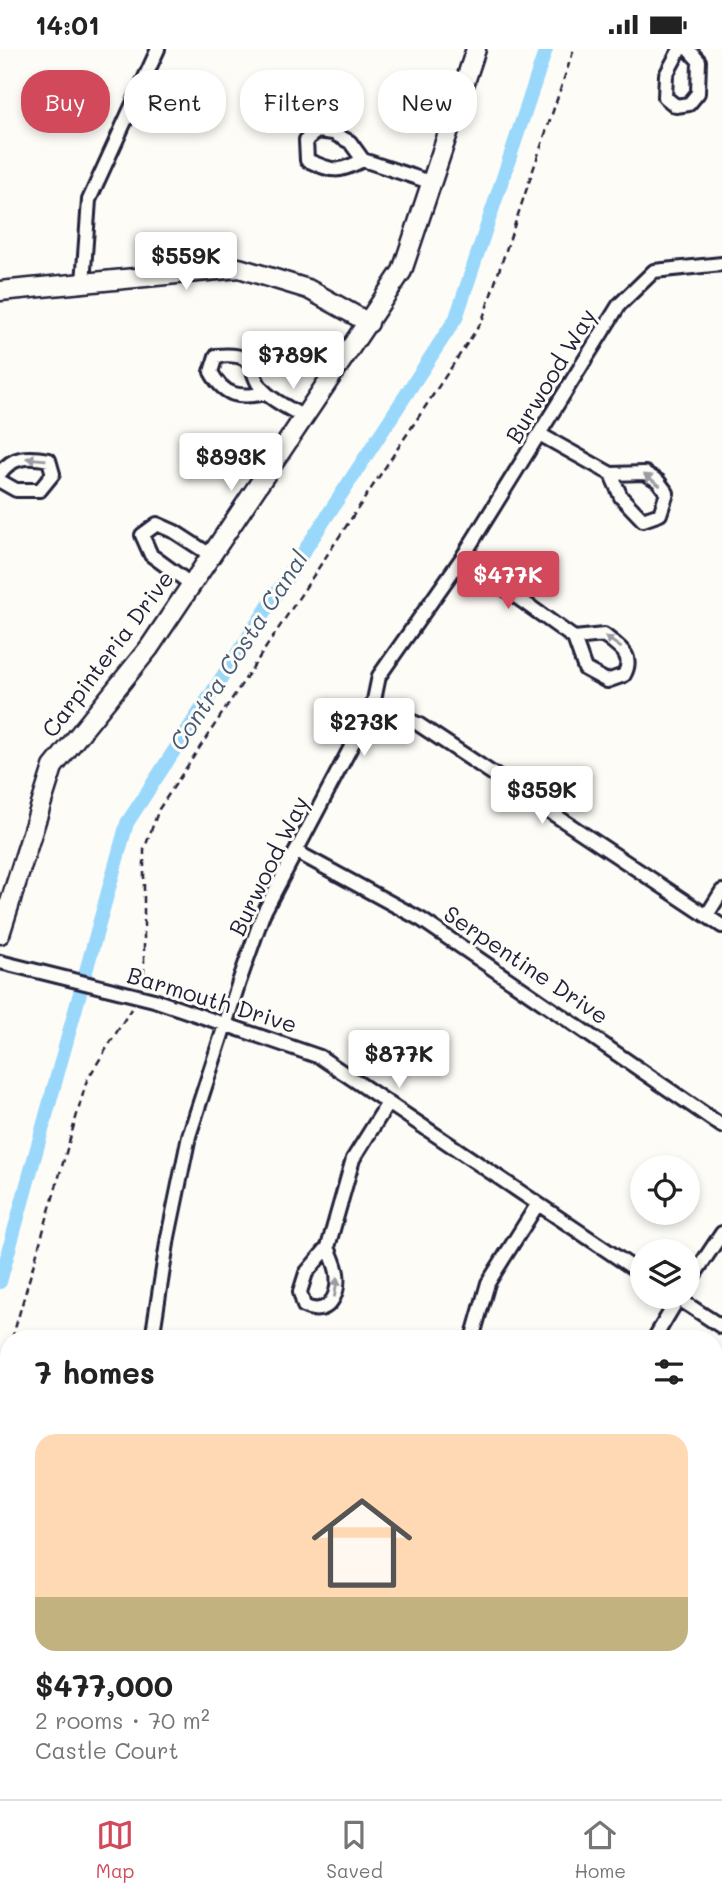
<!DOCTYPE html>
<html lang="en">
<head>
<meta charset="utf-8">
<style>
  :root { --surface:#fff; --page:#f6f6f6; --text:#222; --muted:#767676; --line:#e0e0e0; --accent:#d1495b }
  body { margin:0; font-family:Mali,sans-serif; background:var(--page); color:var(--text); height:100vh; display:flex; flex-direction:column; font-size:26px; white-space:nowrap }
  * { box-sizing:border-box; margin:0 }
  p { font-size:23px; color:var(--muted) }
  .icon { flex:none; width:38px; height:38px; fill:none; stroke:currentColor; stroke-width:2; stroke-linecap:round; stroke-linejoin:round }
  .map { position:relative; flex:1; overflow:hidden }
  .side { position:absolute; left:0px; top:1281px; width:723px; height:469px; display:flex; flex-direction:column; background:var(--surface); border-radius:28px 28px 0 0; box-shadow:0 4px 10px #0003 }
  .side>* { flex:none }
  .guide { position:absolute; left:21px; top:21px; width:681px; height:63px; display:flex; gap:14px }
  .buttons { position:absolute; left:630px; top:1106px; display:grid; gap:14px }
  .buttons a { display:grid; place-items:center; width:70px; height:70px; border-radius:50%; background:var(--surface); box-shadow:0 4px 10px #0003; font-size:35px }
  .price { position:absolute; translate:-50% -60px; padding:0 16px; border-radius:7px; background:#fff; color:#222; font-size:23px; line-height:46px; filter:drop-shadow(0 2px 4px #0008) }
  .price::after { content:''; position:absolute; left:50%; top:42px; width:21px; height:16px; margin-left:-10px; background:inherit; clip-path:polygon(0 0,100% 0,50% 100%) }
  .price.on { background:var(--accent); color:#fff }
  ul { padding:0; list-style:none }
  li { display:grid; align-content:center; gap:14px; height:371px; padding:0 35px }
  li+li { border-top:2px solid var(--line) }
  li span { display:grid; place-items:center; height:217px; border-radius:21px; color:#555 }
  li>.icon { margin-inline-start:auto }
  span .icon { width:126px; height:126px; fill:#fffc; stroke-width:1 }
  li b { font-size:30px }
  h2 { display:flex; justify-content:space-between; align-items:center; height:84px; padding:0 35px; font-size:30px }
  .pill { padding:0 24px; border-radius:28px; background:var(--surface); box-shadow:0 4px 10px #0003; font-size:24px; line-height:63px }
  .pill.on { background:var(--accent); color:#fff }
  .status { display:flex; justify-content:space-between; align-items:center; height:49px; padding:0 35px; background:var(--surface); direction:ltr }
  .status svg { height:19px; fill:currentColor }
  .tabs { display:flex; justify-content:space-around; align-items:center; height:98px; border-top:2px solid var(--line); background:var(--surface); font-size:19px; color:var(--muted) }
  .tabs a { display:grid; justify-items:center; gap:4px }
  .tabs .on { color:var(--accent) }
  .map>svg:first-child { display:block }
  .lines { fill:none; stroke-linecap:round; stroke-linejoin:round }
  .canal { stroke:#99d8fb; stroke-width:14 }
  .street-casing { stroke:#22223b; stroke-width:18 }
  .secondary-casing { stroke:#22223b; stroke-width:23 }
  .path { stroke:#22223b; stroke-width:2.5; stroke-dasharray:7 5; stroke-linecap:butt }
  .street { stroke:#fdfcf7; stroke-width:12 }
  .secondary { stroke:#fdfcf7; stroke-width:18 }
  .oneway { fill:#9a9aa2 }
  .labels { text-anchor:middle; stroke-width:6; stroke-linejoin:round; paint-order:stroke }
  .street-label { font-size:23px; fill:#22223b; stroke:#fdfcf7 }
  .water-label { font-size:24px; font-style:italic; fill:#465975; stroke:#fdfcf7 }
</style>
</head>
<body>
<div class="status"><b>14:01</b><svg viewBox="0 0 49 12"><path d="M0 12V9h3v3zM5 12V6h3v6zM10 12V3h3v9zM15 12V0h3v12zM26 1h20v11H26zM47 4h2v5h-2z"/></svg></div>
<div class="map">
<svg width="722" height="1750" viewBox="0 0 722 1750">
  <rect width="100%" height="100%" fill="#fdfcf7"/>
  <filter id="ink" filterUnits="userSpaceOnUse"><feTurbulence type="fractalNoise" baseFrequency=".0143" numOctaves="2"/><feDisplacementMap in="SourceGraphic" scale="14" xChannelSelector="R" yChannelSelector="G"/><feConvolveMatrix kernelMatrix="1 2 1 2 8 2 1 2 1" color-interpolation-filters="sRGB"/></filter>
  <g filter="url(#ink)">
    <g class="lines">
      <path class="canal" d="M0 1233 127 774 456 269 546 0"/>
      <defs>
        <path id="street" d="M680 0 666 26 665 48 676 57 689 55 698 44 699 12 688 0
          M363 111C337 124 334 123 307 111L306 91 317 82 333 84 350 93 363 111 433 134
          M83 234 89 151 158 0
          M265 344C239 350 224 347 211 323L216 307C264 302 244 326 267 345 278 355 293 361 305 369
          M541 386 611 425 645 424 658 432 667 444 660 465 643 471 621 448 611 425
          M0 424C13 407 28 407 49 411L53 425 40 441H16L0 432
          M462 509 574 589 585 620 607 632 624 626C635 606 619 598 604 586L574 589
          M192 536 151 506 142 486 157 475 175 483 212 507
          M373 656 418 675 722 877
          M297 803 422 871 722 1077
          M707 866 722 842
          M0 913 154 951 320 1008 642 1225
          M328 1198C331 1206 336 1216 337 1224 340 1247 327 1269 304 1257L300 1243 306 1224 328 1198 353 1110 388 1054
          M688 1235 722 1184
          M676 1248 722 1278
          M152 1290 168 1188 189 1087 239 933 263 865 373 656 379 627 462 509 619 256 654 222 722 215
          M472 1290 488 1234 537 1156
          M654 1290 679 1248
          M714 1594 722 1598
          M463 1741 477 1750
          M350 1750 353 1741"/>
        <path id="secondary" d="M0 242 239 219 308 240 369 274
          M0 885 53 718 149 599 402 222 476 0"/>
      </defs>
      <use href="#street" class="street-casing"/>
      <use href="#secondary" class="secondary-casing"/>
      <path class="path" d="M144 926V801L159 760 482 272 574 0
        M12 1290 87 1031 131 960
        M0 1329 9 1299"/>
      <use href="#street" class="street"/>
      <use href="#secondary" class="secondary"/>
    </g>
    <defs><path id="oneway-solid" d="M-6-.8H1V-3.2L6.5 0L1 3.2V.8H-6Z" transform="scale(1.75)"/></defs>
    <g class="oneway">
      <use href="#oneway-solid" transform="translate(36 410) rotate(-175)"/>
      <use href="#oneway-solid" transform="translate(652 431) rotate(-145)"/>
      <use href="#oneway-solid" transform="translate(613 593) rotate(-145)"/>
      <use href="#oneway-solid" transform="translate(336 1238) rotate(-81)"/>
    </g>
  </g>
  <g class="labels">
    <g class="street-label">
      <text transform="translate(551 327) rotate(-59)" y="8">Burwood Way</text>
      <text transform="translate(108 605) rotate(-53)" y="8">Carpinteria Drive</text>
      <text transform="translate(269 817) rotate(-64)" y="8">Burwood Way</text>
      <text transform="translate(526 916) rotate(34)" y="8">Serpentine Drive</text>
      <text transform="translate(212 951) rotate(17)" y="8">Barmouth Drive</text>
    </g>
    <g class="water-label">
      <text transform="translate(239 602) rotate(-57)" y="8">Contra Costa Canal</text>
    </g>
  </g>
</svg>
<div class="buttons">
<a><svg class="icon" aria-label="locate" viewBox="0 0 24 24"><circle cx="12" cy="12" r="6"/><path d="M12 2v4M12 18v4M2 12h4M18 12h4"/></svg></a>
<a><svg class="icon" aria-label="layers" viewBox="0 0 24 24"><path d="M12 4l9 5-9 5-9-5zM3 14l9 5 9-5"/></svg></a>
</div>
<b class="price" style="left:186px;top:243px">$559K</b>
<b class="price" style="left:293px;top:342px">$789K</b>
<b class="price" style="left:231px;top:444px">$893K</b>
<b class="price on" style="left:508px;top:562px">$477K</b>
<b class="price" style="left:364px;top:709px">$273K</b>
<b class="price" style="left:542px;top:777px">$359K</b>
<b class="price" style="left:399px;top:1041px">$877K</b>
<div class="guide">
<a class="pill on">Buy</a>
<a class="pill">Rent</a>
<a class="pill">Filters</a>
<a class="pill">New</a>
</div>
<section class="side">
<h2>7 homes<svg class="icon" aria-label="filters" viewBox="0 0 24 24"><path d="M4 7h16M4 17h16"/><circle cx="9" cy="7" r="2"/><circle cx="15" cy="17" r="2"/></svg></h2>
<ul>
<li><span style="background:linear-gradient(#ffd9b3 75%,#c2b280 0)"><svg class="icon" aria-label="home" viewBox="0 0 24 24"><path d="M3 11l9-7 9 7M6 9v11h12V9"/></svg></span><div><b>$477,000</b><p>2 rooms · 70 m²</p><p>Castle Court</p></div></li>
</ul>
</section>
</div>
<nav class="tabs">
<a class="on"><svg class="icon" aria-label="map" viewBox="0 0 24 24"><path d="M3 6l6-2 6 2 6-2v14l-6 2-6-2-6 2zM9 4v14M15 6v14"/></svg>Map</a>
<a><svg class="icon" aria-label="saved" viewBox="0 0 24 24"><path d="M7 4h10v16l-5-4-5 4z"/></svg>Saved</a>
<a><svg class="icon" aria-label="home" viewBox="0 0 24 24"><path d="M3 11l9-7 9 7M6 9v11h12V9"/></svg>Home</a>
</nav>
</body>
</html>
